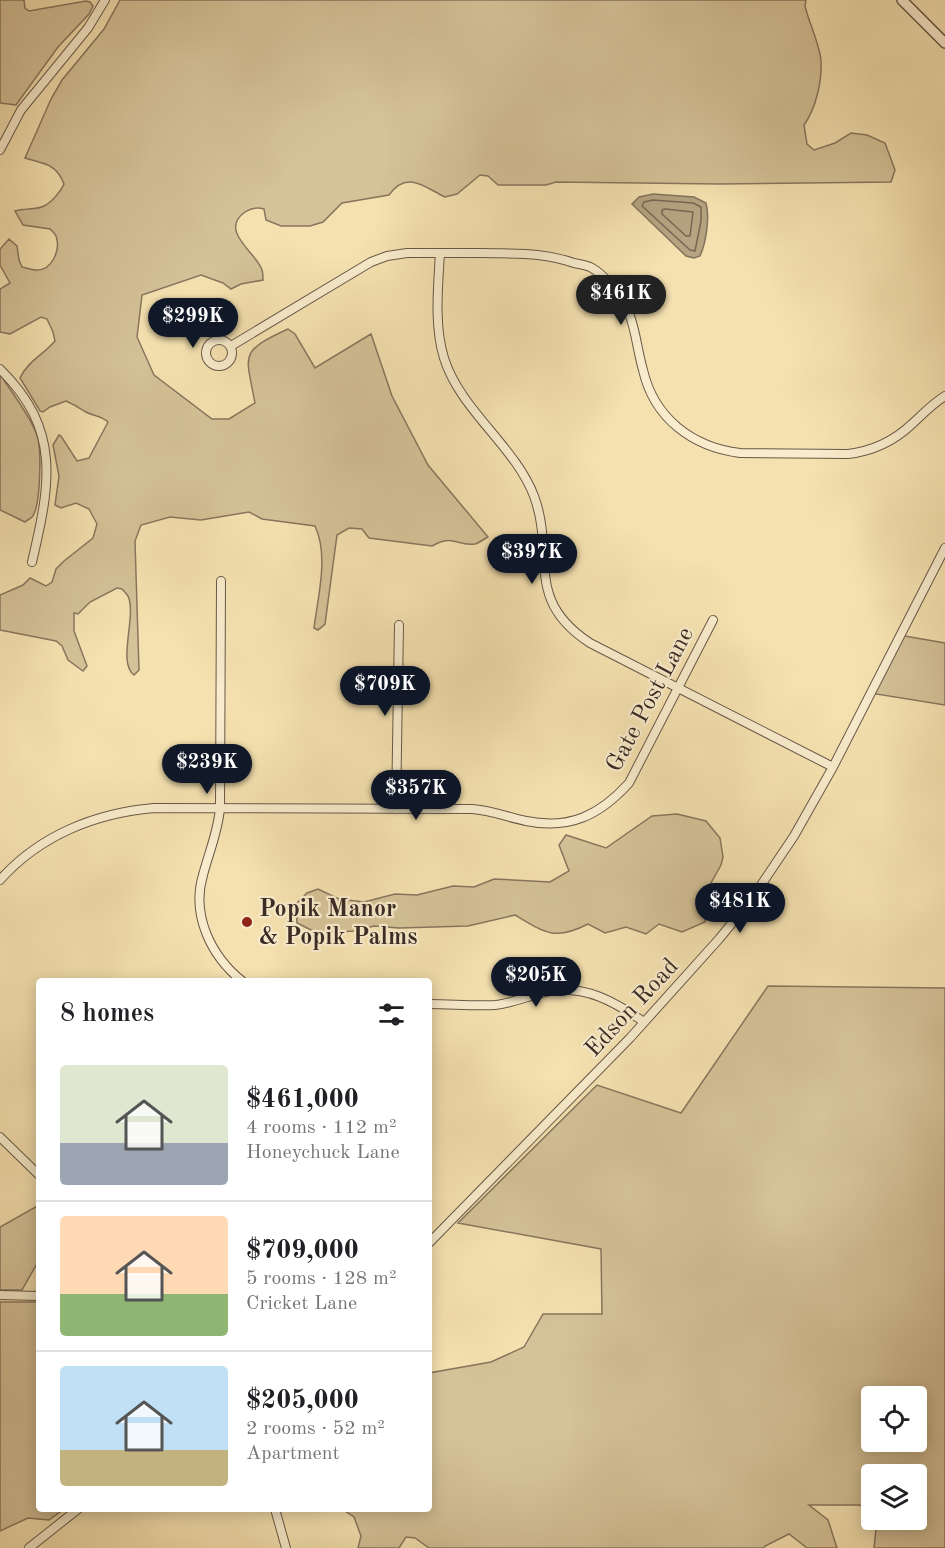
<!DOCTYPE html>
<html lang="en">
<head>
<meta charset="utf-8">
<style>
  :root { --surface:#fff; --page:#f2f2f2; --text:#202124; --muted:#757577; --line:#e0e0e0; --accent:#111827 }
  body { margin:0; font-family:"Old Standard TT",serif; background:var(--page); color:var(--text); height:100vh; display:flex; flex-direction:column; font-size:22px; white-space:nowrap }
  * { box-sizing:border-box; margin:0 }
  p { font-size:20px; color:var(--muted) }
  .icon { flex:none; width:33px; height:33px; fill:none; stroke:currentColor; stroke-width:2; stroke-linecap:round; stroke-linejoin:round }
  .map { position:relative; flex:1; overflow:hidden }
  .details { position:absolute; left:36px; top:978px; width:396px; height:534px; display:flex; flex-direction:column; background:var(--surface); border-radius:6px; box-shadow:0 3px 15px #0003 }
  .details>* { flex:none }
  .controls { position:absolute; left:861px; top:1386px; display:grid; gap:12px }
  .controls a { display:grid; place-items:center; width:66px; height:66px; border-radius:6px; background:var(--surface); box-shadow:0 3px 15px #0003; font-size:30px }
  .price { position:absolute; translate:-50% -51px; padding:0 14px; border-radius:21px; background:var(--accent); color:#fff; font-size:20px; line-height:39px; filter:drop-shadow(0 2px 3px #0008) }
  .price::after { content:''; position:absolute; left:50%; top:36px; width:18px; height:14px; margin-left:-9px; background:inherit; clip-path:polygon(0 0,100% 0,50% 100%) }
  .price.on { background:#222; color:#fff }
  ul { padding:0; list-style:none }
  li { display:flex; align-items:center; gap:18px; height:150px; padding:0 24px }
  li+li { border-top:2px solid var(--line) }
  li span { display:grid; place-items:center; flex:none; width:168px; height:120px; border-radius:6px; color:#555 }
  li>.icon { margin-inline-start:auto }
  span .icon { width:72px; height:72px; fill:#fffc; stroke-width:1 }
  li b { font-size:26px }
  h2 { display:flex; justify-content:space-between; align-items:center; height:72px; padding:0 24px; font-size:26px }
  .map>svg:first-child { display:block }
  .green { fill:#d5c298; stroke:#87765e; stroke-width:1.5; fill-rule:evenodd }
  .water { fill:#b5a381; stroke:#83735c; stroke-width:1.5 }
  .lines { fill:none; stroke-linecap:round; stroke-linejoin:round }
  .shore { stroke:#776653; stroke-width:1.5 }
  .minor-casing { stroke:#685848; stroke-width:10 }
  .tertiary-casing { stroke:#685848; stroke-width:12 }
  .minor { stroke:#f8eccc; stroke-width:8 }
  .tertiary { stroke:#f8eccc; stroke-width:9 }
  .poi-dot { fill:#8f2418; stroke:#f8eccc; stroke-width:2 }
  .labels { text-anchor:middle; stroke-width:4.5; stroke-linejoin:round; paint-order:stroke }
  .street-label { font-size:24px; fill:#392a25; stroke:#f8eccc }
  .poi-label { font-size:24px; font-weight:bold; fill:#392a25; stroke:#f8eccc; text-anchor:start }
</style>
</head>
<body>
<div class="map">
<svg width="945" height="1548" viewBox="0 0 945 1548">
  <rect width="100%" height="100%" fill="#f5e1b0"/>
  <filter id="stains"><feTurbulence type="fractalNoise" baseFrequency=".00333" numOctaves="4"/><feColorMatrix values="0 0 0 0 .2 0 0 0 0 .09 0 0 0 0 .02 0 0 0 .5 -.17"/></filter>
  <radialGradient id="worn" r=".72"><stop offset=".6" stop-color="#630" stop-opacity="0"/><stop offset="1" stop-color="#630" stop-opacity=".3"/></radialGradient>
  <path class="green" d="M0 0H24L25 8 29 11 86 1 90 2 93 6 89 14 58 47 16 105 0 103Z
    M120 0H806L805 6C809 23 820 45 821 61 822 82 816 108 804 125L807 144 814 150 835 143 851 133 867 135 885 143 895 170 891 182 719 184 556 182 546 185H498L488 176 480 175 457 194 445 197C424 187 407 170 389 195L342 203 323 222 310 226H281L266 220 264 209C258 207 251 208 245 212 218 231 257 253 262 270 263 273 263 276 263 280L241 284 231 289 223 283 201 275 142 295 137 337 154 375 212 419H229L255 403C246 354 238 352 288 329L295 334 315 368 371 334 392 396 428 465 488 537C484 539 479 543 475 544 457 547 454 533 432 546L369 538 362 529 349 528 337 535 325 624 318 630 314 628C318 596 329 556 315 526L262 519 249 512 201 520 170 517 141 525 135 541 139 670 134 675C117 663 137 615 128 596 126 593 124 591 122 589L117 588 90 602 78 614 74 613V631L87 666 83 671 68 660 62 646 56 641 0 630V595L23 585 30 578 46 586 52 582 56 569 64 561 93 538 97 524 89 509 76 503 61 508 55 505 59 476 53 445 59 435 61 436 77 461 89 458 108 422C101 415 92 416 84 411 78 407 73 404 66 401L50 407 43 412 40 411 20 378C28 361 43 355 55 341L53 332 47 319 41 317 10 334 0 332V289L10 283 0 265V249L9 239 17 246 19 260 22 267C27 268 32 270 37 270 52 270 61 250 56 236 55 233 52 231 50 229L23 225 15 211C24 208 37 210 44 206 52 202 61 191 64 184 56 163 44 164 25 158L51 99 62 80 104 29Z
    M0 374C10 390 34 421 38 439 41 452 41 507 32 517 30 519 27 520 25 522L0 510Z
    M899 635 945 643V705L870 693Z
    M677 814 706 821 720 838 723 857 721 865 706 892 705 922 682 932 659 924 646 934 626 927 605 933 588 924C555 941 545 933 515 915L468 926 399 928 374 926 355 931 317 933 297 923 296 904 307 893 318 889 339 899 364 902 395 894 417 895 453 886 474 887 494 879 550 882 569 871 559 845 566 835 606 848 652 816Z
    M768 986 945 988V1548H874L877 1520H916V1474H872L871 1509 859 1505H809L828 1520 837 1548H807L789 1534 765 1546 764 1548H429L415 1538 406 1537 399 1548H358L361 1536 354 1517 342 1509H429V1373L491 1362 524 1347 543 1314H602L601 1249 458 1223 597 1085 681 1113ZM872 1396H916V1442H872Z
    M39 1205V1260L22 1290H0V1227Z
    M0 1302H39V1509H64L49 1520 28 1518 0 1531Z"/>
  <path class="water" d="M653 194 694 197 706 203C710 217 706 243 700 256L694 258 686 256 632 204 639 197Z"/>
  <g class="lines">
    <path class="shore" d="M653 200 693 203 701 207V221L695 251 690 250 642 206 644 202Z
      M665 209 693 212 690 236H686L662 214V210Z"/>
    <defs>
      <path id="minor" d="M0 150 21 110 88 28 105 0
        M440 253C438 287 434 326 444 358 460 410 515 446 534 496 556 556 523 599 590 643L833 767
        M206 353a13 13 0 1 1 26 0a13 13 0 1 1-26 0Z
        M231 346 371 262 387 256 407 253C433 253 459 253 484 253 517 254 543 252 574 263 580 264 587 265 592 268 599 272 607 280 612 286 636 313 634 338 643 370 654 418 692 447 740 453L848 454C873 451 893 442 912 424 923 414 932 404 945 396
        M0 369C62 430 50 485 32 562
        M221 581 220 808C218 832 209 852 203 875 191 915 211 956 242 981
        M396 809 399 625
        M0 880C40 835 96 813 154 808L472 809C490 810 507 817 526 821 570 830 600 815 629 783L713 620
        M429 1004C451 1004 473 1006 495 1005 513 1003 531 995 549 991 586 985 615 1002 644 1022
        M0 1137 39 1175
        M429 1243 630 1038 719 939 751 900 794 836 833 767 945 548
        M0 1295 39 1296
        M275 1509 286 1548
        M29 1548 78 1509"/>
      <path id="tertiary" d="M902 0 945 43"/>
    </defs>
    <use href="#minor" class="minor-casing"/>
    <use href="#tertiary" class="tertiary-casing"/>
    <use href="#minor" class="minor"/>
    <use href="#tertiary" class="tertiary"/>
  </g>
  <circle class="poi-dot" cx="247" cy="922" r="6"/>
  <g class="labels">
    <g class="street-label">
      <text transform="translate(649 699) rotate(-62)" y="8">Gate Post Lane</text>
      <text transform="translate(631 1007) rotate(-47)" y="8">Edson Road</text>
    </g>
    <g class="poi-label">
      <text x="259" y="916">Popik Manor<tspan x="259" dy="28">&amp; Popik Palms</tspan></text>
    </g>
  </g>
  <rect width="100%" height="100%" filter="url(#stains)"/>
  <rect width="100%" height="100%" fill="url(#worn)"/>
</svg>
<div class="controls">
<a><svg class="icon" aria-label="locate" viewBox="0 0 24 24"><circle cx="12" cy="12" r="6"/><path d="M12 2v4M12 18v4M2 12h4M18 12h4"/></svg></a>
<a><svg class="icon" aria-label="layers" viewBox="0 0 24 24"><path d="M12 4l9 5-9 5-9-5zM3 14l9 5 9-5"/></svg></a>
</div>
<b class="price on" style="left:621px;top:326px">$461K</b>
<b class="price" style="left:193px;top:349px">$299K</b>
<b class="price" style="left:532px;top:585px">$397K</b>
<b class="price" style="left:385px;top:717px">$709K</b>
<b class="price" style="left:207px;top:795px">$239K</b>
<b class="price" style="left:416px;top:821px">$357K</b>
<b class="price" style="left:740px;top:934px">$481K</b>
<b class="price" style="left:536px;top:1008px">$205K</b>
<section class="details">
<h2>8 homes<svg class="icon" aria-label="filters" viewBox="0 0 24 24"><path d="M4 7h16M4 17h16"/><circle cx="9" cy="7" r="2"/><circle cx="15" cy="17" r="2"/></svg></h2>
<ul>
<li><span style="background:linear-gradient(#dfe7d0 65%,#9aa5b1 0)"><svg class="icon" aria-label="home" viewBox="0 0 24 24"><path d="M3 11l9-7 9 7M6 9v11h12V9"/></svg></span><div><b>$461,000</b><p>4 rooms · 112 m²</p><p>Honeychuck Lane</p></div></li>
<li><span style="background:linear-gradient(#ffd9b3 65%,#8fb573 0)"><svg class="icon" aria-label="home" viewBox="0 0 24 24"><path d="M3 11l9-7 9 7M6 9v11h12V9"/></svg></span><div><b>$709,000</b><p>5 rooms · 128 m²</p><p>Cricket Lane</p></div></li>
<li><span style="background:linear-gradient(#bfe0f5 70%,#c2b280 0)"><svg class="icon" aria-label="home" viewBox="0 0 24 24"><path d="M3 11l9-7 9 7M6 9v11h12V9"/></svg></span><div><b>$205,000</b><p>2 rooms · 52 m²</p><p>Apartment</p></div></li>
</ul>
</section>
</div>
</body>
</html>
